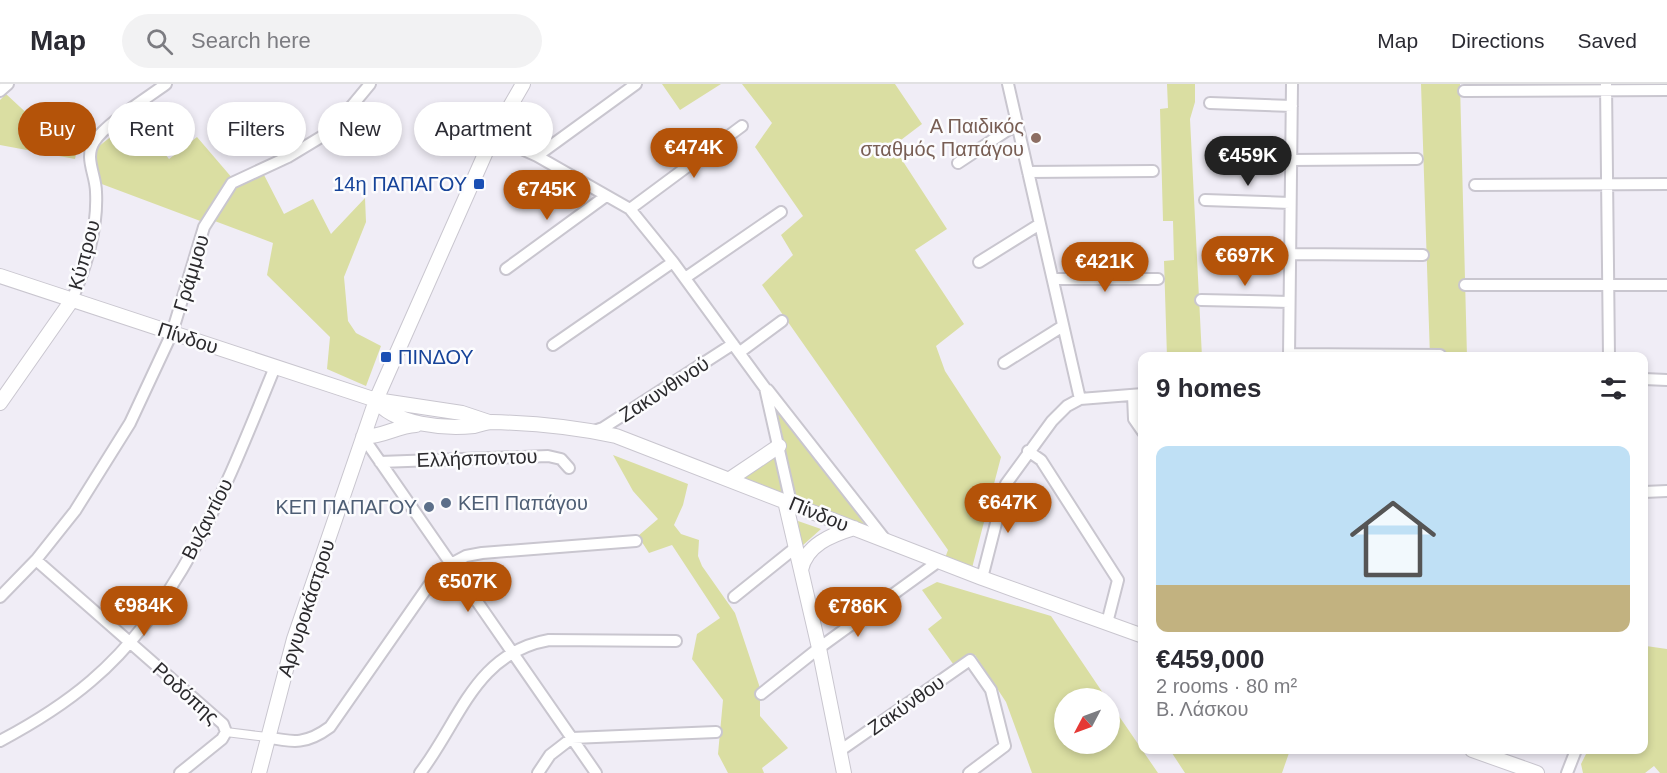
<!DOCTYPE html>
<html lang="en">
<head>
<meta charset="utf-8">
<style>
  :root { --surface:#fff; --page:#f2f2f3; --text:#2b2b33; --muted:#7c7c81; --line:#e1e1e2; --accent:#b45309 }
  body { margin:0; font-family:Arial,sans-serif; background:var(--page); color:var(--text); height:100vh; display:flex; flex-direction:column; font-size:22px; white-space:nowrap }
  * { box-sizing:border-box; margin:0 }
  p { font-size:20px; color:var(--muted) }
  .icon { flex:none; width:33px; height:33px; fill:none; stroke:currentColor; stroke-width:2; stroke-linecap:round; stroke-linejoin:round }
  .map { position:relative; flex:1; overflow:hidden }
  .side { position:absolute; left:1138px; top:268px; width:510px; height:402px; display:flex; flex-direction:column; background:var(--surface); border-radius:12px; box-shadow:0 3px 9px #0003 }
  .side>* { flex:none }
  .hud { position:absolute; left:18px; top:18px; width:570px; height:54px; display:flex; gap:12px }
  .needle { width:39px; rotate:229deg }
  .tools { position:absolute; left:1054px; top:604px; display:grid; gap:12px }
  .tools a { display:grid; place-items:center; width:66px; height:66px; border-radius:50%; background:var(--surface); box-shadow:0 3px 9px #0003; font-size:30px }
  .price { position:absolute; translate:-50% -51px; padding:0 14px; border-radius:21px; background:var(--accent); color:#fff; font-size:20px; line-height:39px; filter:drop-shadow(0 2px 3px #0008) }
  .price::after { content:''; position:absolute; left:50%; top:36px; width:18px; height:14px; margin-left:-9px; background:inherit; clip-path:polygon(0 0,100% 0,50% 100%) }
  .price.selected { background:#222; color:#fff }
  ul { padding:0; list-style:none }
  li { display:grid; align-content:center; gap:12px; height:318px; padding:0 18px }
  li+li { border-top:2px solid var(--line) }
  li span { display:grid; place-items:center; height:186px; border-radius:12px; color:#555 }
  li>.icon { margin-inline-start:auto }
  span .icon { width:108px; height:108px; fill:#fffc; stroke-width:1 }
  li b { font-size:26px }
  h2 { display:flex; justify-content:space-between; align-items:center; height:72px; padding:0 18px; font-size:26px }
  .pill { padding:0 21px; border-radius:27px; background:var(--surface); box-shadow:0 3px 9px #0003; font-size:21px; line-height:54px }
  .pill.selected { background:var(--accent); color:#fff }
  header { display:flex; align-items:center; gap:36px; box-sizing:border-box; height:84px; padding:0 30px; background:var(--surface); border-bottom:2px solid var(--line) }
  header strong { font-size:28px }
  nav { display:flex; gap:33px; margin-inline-start:auto; font-size:21px }
  .search { width:420px; height:54px; background:var(--page); display:flex; align-items:center; gap:15px; box-sizing:border-box; padding:0 21px; border-radius:33px; color:var(--muted); font-size:22px }
  .map>svg:first-child { display:block }
  .green { fill:#dadea2 }
  .lines { fill:none; stroke-linecap:round; stroke-linejoin:round }
  .pedestrian-casing { stroke:#c9c6cf; stroke-width:10 }
  .minor-casing { stroke:#c9c6cf; stroke-width:14 }
  .tertiary-casing { stroke:#c9c6cf; stroke-width:16 }
  .pedestrian { stroke:#fff; stroke-width:8 }
  .minor { stroke:#fff; stroke-width:10 }
  .tertiary { stroke:#fff; stroke-width:14 }
  .education-dot { fill:#8d6e63; stroke:#fcfcfe; stroke-width:2 }
  .transit-dot { fill:#1a4fb4; stroke:#fcfcfe; stroke-width:2 }
  .service-dot { fill:#5c6f8a; stroke:#fcfcfe; stroke-width:2 }
  .labels { text-anchor:middle; stroke-width:5; stroke-linejoin:round; paint-order:stroke }
  .education-label { font-size:20px; fill:#785e54; stroke:#fcfcfe; text-anchor:end }
  .transit-label { font-size:20px; fill:#164399; stroke:#fcfcfe; text-anchor:end }
  .street-label { font-size:20px; fill:#2b2a2d; stroke:#fcfcfe }
  .service-label { font-size:20px; fill:#4e5e75; stroke:#fcfcfe; text-anchor:start }
</style>
</head>
<body>
<header>
<strong>Map</strong>
<div class="search"><svg class="icon" aria-label="search" viewBox="0 0 24 24"><circle cx="10" cy="10" r="6"/><path d="M15 15l6 6"/></svg>Search here</div>
<nav><a>Map</a><a>Directions</a><a>Saved</a></nav>
</header>
<div class="map">
<svg width="1667" height="689" viewBox="0 0 1667 689">
  <rect width="100%" height="100%" fill="#f0edf6"/>
  <path class="green" d="M662 0H721L680 26Z
    M742 0H895L922 40 893 62 947 145 915 166 964 240 936 262 945 287 1001 373 972 484 945 474 948 466 762 201 793 171 781 151 803 132 755 63 772 39Z
    M1167 0H1195V18L1190 35 1202 273H1167L1164 177 1174 176 1173 137H1163L1160 25 1168 24Z
    M1421 0H1460L1467 273H1430Z
    M6 10 33 35 50 19 80 53 75 75 0 61V16Z
    M136 33 169 75 197 53 233 95 203 138 99 99 94 66Z
    M262 87 284 130 313 115 331 150 365 114 366 138 344 193 348 237 356 249 381 262 366 302 327 285 330 253 267 191 273 159 212 136 234 101Z
    M776 319 870 448 792 420Z
    M613 371 688 400 683 421 674 441 681 450 699 456 698 472 702 482 735 529 760 604V632L788 664 762 684 764 689H728L718 670 723 616 692 575 697 550 720 534 672 461 649 469 638 452 658 435 633 407Z
    M777 372 784 416 737 398Z
    M798 437 821 445 802 462 801 461Z
    M937 498 1051 532 1107 615H1065V660H1110V619L1158 689H1032L1006 618 975 571 956 584 928 545 942 534 922 506Z
    M1646 562 1667 565V689H1660L1654 682 1645 689H1583L1581 680 1588 666H1644Z
    M1170 666H1290L1282 689H1185Z"/>
  <g class="lines">
    <defs>
      <path id="pedestrian" d="M226 648 267 653"/>
      <path id="minor" d="M1008 0 1080 315
        M1606 0 1609 273
        M0 7 8 0
        M1464 7 1667 6
        M1210 19 1292 22
        M493 52 537 72 630 125 673 178 765 304 791 419
        M537 72 636 0
        M1291 76 1417 75
        M958 79 1017 40
        M1028 88 1153 87
        M1475 101 1667 100
        M1205 116 1290 119
        M630 125 742 42
        M1290 170 1423 171
        M979 178 1040 140
        M506 185 606 112
        M685 194 781 128
        M1053 195H1158
        M1465 201H1667
        M72 216C86 182 98 145 96 108 96 91 84 74 94 58 105 40 147 14 166 0
        M1201 216 1289 218
        M553 261 673 178
        M740 268 782 237
        M1289 270 1440 271
        M1289 273 1292 0
        M1004 279 1063 242
        M1644 295 1667 296
        M768 306 884 454
        M1133 311 1134 335 1143 348
        M594 347 603 344 733 260
        M363 353 596 689
        M1028 367 1041 376 1118 496 1107 539
        M380 378 548 372 561 375 569 384
        M1644 408 1667 407
        M36 476 223 640 226 648 222 655 180 689
        M982 494 1006 400 1052 337 1067 322 1080 315 1143 310
        M0 513 36 476 75 427 130 339 172 249 204 143 232 99 288 73 331 47 370 0
        M734 513 795 464
        M761 610 819 564 939 477
        M267 653C294 659 307 660 330 643L429 501 451 480 466 472 482 469 636 457
        M0 657C32 640 63 621 91 597 184 518 230 392 275 283
        M841 666 970 576 991 606 1005 662 969 689
        M420 689C460 637 475 569 549 556L676 557
        M538 689 550 671 572 654 716 648
        M1567 689 1576 666"/>
      <path id="tertiary" d="M0 192 376 316 462 329 489 338
        M376 316C393 341 446 345 474 342 480 341 486 338 492 338 533 339 575 343 616 352L982 494 1143 552
        M0 319 72 216
        M363 353C383 353 397 342 416 341
        M730 395 779 362
        M785 417 819 564 844 689
        M801 486C806 461 831 451 854 444
        M1472 666 1537 689
        M259 689 294 555 376 316 493 52 523 0"/>
    </defs>
    <use href="#pedestrian" class="pedestrian-casing"/>
    <use href="#minor" class="minor-casing"/>
    <use href="#tertiary" class="tertiary-casing"/>
    <use href="#pedestrian" class="pedestrian"/>
    <use href="#minor" class="minor"/>
    <use href="#tertiary" class="tertiary"/>
  </g>
  <circle class="education-dot" cx="1036" cy="54" r="6"/>
  <g class="transit-dot">
    <rect x="473" y="94" width="12" height="12" rx="3"/>
    <rect x="380" y="267" width="12" height="12" rx="3"/>
  </g>
  <g class="service-dot">
    <circle cx="446" cy="419" r="6"/>
    <circle cx="429" cy="423" r="6"/>
  </g>
  <g class="labels">
    <g class="education-label">
      <text x="1024" y="49">Α Παιδικός<tspan x="1024" dy="23">σταθμός Παπάγου</tspan></text>
    </g>
    <g class="transit-label">
      <text x="467" y="107">14η ΠΑΠΑΓΟΥ</text>
      <text x="398" y="280" text-anchor="start">ΠΙΝΔΟΥ</text>
    </g>
    <g class="street-label">
      <text transform="translate(84 171) rotate(-75)" y="7">Κύπρου</text>
      <text transform="translate(191 189) rotate(-73)" y="7">Γράμμου</text>
      <text transform="translate(188 254) rotate(18)" y="7">Πίνδου</text>
      <text transform="translate(664 305) rotate(-33)" y="7">Ζακυνθινού</text>
      <text transform="translate(477 374) rotate(-2)" y="7">Ελλήσποντου</text>
      <text transform="translate(819 430) rotate(22)" y="7">Πίνδου</text>
      <text transform="translate(207 435) rotate(-63)" y="7">Βυζαντίου</text>
      <text transform="translate(306 524) rotate(-72)" y="7">Αργυροκάστρου</text>
      <text transform="translate(186 609) rotate(42)" y="7">Ροδόπης</text>
      <text transform="translate(906 621) rotate(-35)" y="7">Ζακύνθου</text>
    </g>
    <g class="service-label">
      <text x="458" y="426">ΚΕΠ Παπάγου</text>
      <text x="417" y="430" text-anchor="end">ΚΕΠ ΠΑΠΑΓΟΥ</text>
    </g>
  </g>
</svg>
<div class="tools">
<a><svg class="needle" viewBox="-14 -14 28 28"><path d="M0-13l5 13h-10z" fill="#e53935"/><path d="M0 13l5-13h-10z" fill="#7c7c81"/></svg></a>
</div>
<b class="price" style="left:694px;top:95px">€474K</b>
<b class="price selected" style="left:1248px;top:103px">€459K</b>
<b class="price" style="left:547px;top:137px">€745K</b>
<b class="price" style="left:1245px;top:203px">€697K</b>
<b class="price" style="left:1105px;top:209px">€421K</b>
<b class="price" style="left:1008px;top:450px">€647K</b>
<b class="price" style="left:468px;top:529px">€507K</b>
<b class="price" style="left:144px;top:553px">€984K</b>
<b class="price" style="left:858px;top:554px">€786K</b>
<div class="hud">
<a class="pill selected">Buy</a>
<a class="pill">Rent</a>
<a class="pill">Filters</a>
<a class="pill">New</a>
<a class="pill">Apartment</a>
</div>
<section class="side">
<h2>9 homes<svg class="icon" aria-label="filters" viewBox="0 0 24 24"><path d="M4 7h16M4 17h16"/><circle cx="9" cy="7" r="2"/><circle cx="15" cy="17" r="2"/></svg></h2>
<ul>
<li><span style="background:linear-gradient(#bfe0f5 75%,#c2b280 0)"><svg class="icon" aria-label="home" viewBox="0 0 24 24"><path d="M3 11l9-7 9 7M6 9v11h12V9"/></svg></span><div><b>€459,000</b><p>2 rooms · 80 m²</p><p>Β. Λάσκου</p></div></li>
</ul>
</section>
</div>
</body>
</html>
